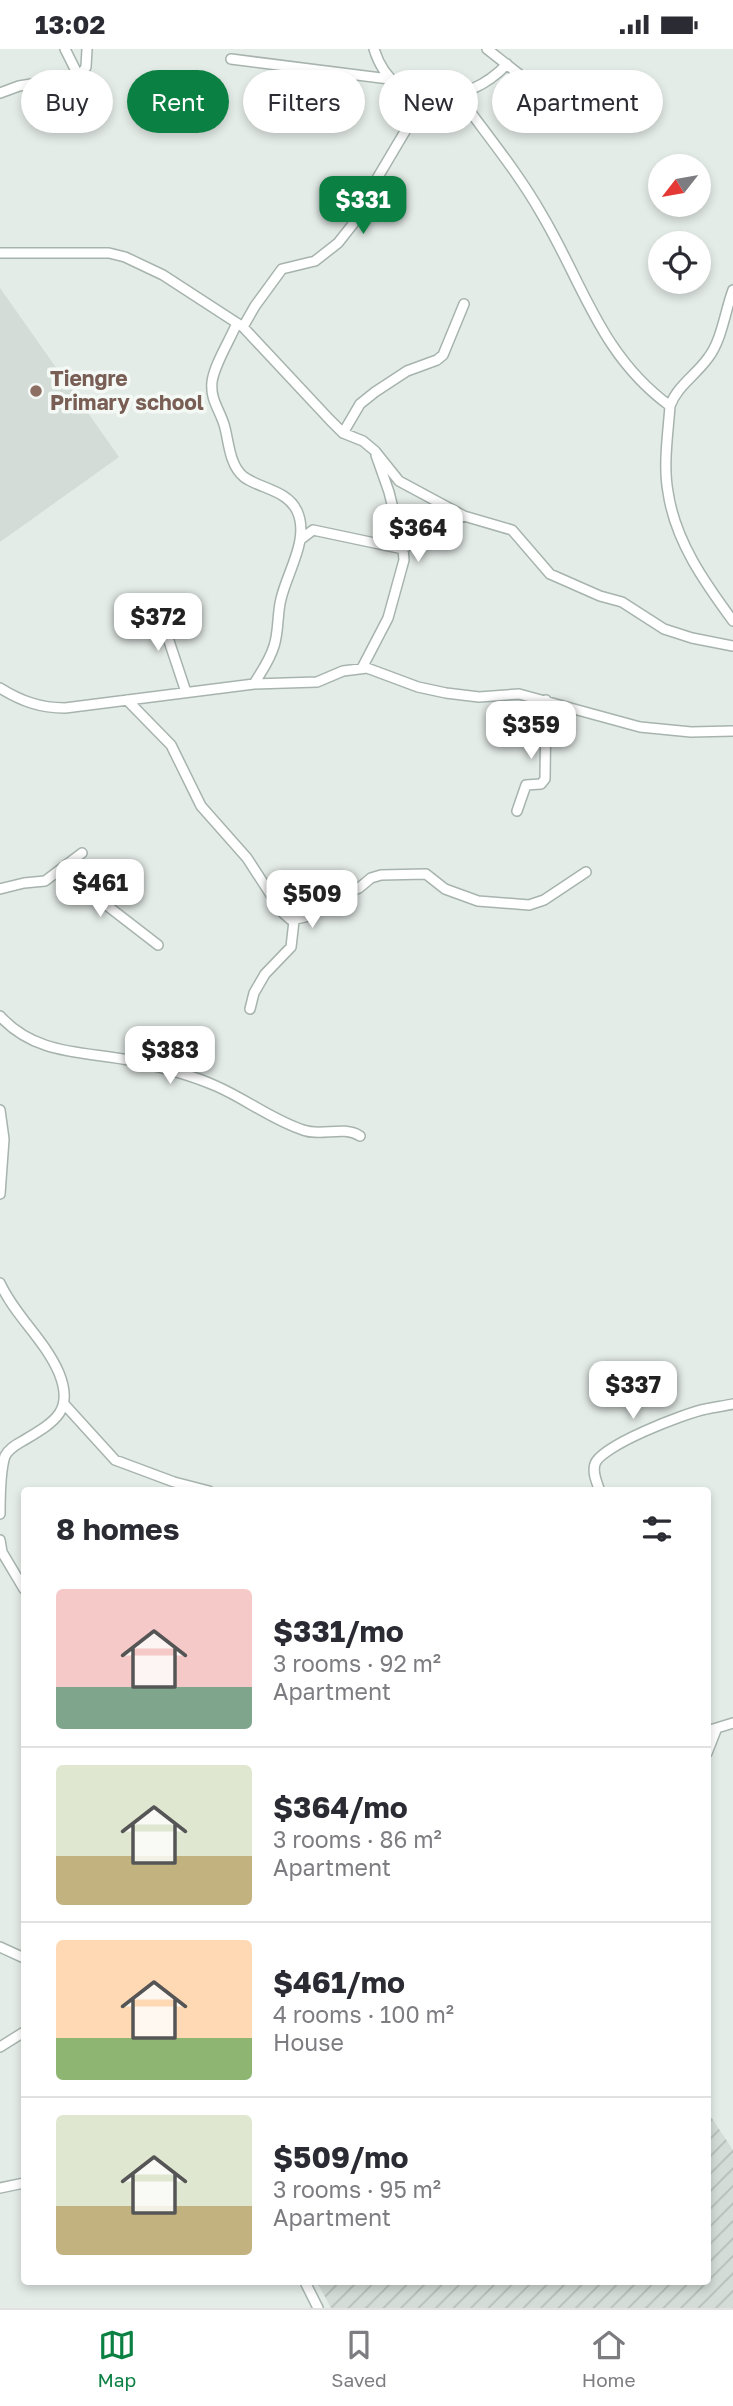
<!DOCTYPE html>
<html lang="en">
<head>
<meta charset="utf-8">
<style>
  :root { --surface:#fff; --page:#f2f2f3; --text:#2b2b33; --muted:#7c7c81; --line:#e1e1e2; --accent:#0b8043 }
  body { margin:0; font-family:"Golos Text",sans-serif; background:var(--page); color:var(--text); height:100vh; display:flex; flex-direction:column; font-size:26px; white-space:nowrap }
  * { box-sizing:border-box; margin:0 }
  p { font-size:23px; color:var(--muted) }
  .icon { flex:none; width:38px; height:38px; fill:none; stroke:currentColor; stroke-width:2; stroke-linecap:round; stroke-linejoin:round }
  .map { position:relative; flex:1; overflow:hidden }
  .details { position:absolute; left:21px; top:1438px; width:690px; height:798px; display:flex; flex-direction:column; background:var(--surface); border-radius:7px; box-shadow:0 4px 10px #0003 }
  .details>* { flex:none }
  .guide { position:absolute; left:21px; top:21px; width:691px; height:63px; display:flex; gap:14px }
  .needle { width:46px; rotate:239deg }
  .controls { position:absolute; left:648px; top:105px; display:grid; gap:14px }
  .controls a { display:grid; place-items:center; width:63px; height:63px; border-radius:50%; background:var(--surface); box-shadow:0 4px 10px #0003; font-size:35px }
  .price { position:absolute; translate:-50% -60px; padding:0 16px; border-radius:14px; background:#fff; color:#222; font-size:23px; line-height:46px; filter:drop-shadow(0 2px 4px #0008) }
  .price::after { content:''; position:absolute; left:50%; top:42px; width:21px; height:16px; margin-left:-10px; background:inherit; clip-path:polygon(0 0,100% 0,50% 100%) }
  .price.active { background:var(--accent); color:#fff }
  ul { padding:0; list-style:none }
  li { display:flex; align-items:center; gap:21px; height:175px; padding:0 35px }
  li+li { border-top:2px solid var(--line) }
  li span { display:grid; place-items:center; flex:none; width:196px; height:140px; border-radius:7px; color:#555 }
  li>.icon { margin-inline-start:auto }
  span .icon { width:84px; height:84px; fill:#fffc; stroke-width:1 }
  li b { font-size:30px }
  h2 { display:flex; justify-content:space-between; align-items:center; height:84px; padding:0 35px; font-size:30px }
  .pill { padding:0 24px; border-radius:32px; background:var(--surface); box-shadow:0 4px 10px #0003; font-size:24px; line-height:63px }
  .pill.active { background:var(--accent); color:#fff }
  .status { display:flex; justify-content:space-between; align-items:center; height:49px; padding:0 35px; background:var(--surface); direction:ltr }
  .status svg { height:19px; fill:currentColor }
  .tabs { display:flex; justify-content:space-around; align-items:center; height:98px; border-top:2px solid var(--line); background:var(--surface); font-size:19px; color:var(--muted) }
  .tabs a { display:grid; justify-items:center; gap:4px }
  .tabs .active { color:var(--accent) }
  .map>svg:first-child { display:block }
  .built { fill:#d3dcd7 }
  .industrial { fill:url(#industrial-furrows) }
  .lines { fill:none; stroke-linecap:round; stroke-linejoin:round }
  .minor-casing { stroke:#a7b4ae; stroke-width:12 }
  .minor { stroke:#fff; stroke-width:9 }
  .education-dot { fill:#8d6e63; stroke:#f5f9f6; stroke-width:2.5 }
  .labels { text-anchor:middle; stroke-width:7; stroke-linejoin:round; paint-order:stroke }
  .education-label { font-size:21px; font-weight:bold; fill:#785e54; stroke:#f5f9f6; text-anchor:start }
</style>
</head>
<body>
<div class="status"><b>13:02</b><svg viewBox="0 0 49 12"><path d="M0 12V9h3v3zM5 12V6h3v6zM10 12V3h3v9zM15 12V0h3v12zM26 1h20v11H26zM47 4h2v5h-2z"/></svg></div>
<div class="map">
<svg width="733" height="2259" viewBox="0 0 733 2259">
  <defs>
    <pattern id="industrial-furrows" width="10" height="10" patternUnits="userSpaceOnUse" patternTransform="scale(1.75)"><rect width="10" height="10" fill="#d3dcd7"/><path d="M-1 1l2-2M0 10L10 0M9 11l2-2" fill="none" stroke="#b5beb9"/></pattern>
  </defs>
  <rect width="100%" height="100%" fill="#e4ece8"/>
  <path class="built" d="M0 239 119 408 0 493Z"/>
  <path class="industrial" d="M707 2062 733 2101V2259H331L317 2233H707Z"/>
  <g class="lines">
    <defs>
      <path id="minor" d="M65 0 78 26
        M374 0C394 65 467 58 507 15
        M487 0 543 44 581 62
        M231 10 389 30
        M0 44 19 37 75 28 82 24 86 18 87 0
        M458 46C486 85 517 122 541 164 583 234 600 306 670 357
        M0 204H109L125 208 163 226 243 278 330 371 343 384 363 392 375 402 399 432 464 467 512 481 550 525 600 547 622 553 664 580 692 589 733 597
        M733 241C725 262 722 291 708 309 696 326 677 337 670 357 668 385 663 416 668 443 675 492 705 534 733 572
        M237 274C230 291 214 316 212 333 210 352 221 362 225 379 229 395 230 417 244 428 261 440 287 441 297 462 310 490 287 523 281 550 277 565 279 582 274 597 270 611 261 623 254 635
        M243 278 255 257 282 220 315 212 338 194 353 175 372 138 426 47
        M343 384 360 355 375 343 407 322 437 311 443 306 464 255
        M300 491 313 481 403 500 439 474 464 467
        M157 556 186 643
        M362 619 388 569 404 511 403 500 389 443 376 406
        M0 639C21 652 40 659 65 659L254 635 317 633 343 622 367 619 418 638 446 644 479 648 519 645 640 678 691 683 733 682
        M127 651 171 696 201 757 247 809 282 863 291 871 305 868 340 846 359 839 371 829 381 826 426 825 445 840 478 852 529 856 544 851 586 823
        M517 762 526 736 541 735 545 730 546 651
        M61 821 158 896
        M0 840 24 834 45 832 82 804
        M250 960 254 944 265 925 291 898 294 872
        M0 967C36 1007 85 1002 134 1012 161 1018 191 1026 216 1037 246 1050 272 1071 303 1081 322 1088 343 1076 360 1087
        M0 1061 4 1090 0 1145
        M0 1234C15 1267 45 1291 59 1324 74 1361 56 1372 26 1390 18 1395 10 1398 5 1407 0 1422 0 1448 0 1465
        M65 1356 115 1411 174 1433 209 1442
        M600 1442C597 1434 592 1424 595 1415 600 1397 685 1364 706 1360 715 1358 724 1357 733 1355
        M0 1491 2 1503 24 1540
        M707 1682 733 1674
        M707 1704 716 1681
        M0 1898 24 1909
        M0 1998 24 1983
        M0 2139 24 2134
        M305 2233 318 2259"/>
    </defs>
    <use href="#minor" class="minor-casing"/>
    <use href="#minor" class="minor"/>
  </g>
  <circle class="education-dot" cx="36" cy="342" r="7"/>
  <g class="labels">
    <g class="education-label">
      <text x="50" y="337">Tiengre<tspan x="50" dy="24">Primary school</tspan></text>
    </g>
  </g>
</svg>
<div class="controls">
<a><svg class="needle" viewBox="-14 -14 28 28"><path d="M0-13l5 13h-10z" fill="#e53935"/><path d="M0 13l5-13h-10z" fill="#7c7c81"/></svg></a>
<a><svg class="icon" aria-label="locate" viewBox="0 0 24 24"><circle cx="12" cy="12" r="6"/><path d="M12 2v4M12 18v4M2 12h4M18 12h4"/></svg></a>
</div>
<b class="price active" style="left:363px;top:187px">$331</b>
<b class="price" style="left:418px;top:515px">$364</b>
<b class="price" style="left:158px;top:604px">$372</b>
<b class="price" style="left:531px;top:712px">$359</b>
<b class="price" style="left:100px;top:870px">$461</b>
<b class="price" style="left:312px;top:881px">$509</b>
<b class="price" style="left:170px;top:1037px">$383</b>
<b class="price" style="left:633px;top:1372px">$337</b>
<div class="guide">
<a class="pill">Buy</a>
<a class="pill active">Rent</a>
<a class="pill">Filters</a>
<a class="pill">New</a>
<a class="pill">Apartment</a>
</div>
<section class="details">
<h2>8 homes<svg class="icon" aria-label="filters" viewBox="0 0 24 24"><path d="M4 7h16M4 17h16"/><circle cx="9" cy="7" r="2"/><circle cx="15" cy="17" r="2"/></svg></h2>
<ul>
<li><span style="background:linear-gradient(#f6c9c9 70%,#7fa58c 0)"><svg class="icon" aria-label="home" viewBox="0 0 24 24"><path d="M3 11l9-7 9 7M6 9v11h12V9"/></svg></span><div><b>$331/mo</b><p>3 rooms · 92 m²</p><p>Apartment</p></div></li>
<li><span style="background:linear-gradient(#dfe7d0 65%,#c2b280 0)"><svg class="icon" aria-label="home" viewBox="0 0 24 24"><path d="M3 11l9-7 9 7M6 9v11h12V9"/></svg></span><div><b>$364/mo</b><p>3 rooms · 86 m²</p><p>Apartment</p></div></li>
<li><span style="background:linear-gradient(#ffd9b3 70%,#8fb573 0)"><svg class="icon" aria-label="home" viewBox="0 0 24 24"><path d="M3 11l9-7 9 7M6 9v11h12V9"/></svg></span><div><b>$461/mo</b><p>4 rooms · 100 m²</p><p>House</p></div></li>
<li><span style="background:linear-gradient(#dfe7d0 65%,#c2b280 0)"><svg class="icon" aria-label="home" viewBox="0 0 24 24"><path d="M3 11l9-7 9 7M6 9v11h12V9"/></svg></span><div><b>$509/mo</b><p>3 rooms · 95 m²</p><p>Apartment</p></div></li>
</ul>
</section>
</div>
<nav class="tabs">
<a class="active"><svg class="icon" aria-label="map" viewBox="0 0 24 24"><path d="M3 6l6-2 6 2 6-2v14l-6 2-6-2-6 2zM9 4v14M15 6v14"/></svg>Map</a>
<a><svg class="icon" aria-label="saved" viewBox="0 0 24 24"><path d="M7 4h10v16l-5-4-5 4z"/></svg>Saved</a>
<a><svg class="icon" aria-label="home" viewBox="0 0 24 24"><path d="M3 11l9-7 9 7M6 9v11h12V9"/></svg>Home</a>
</nav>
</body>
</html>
